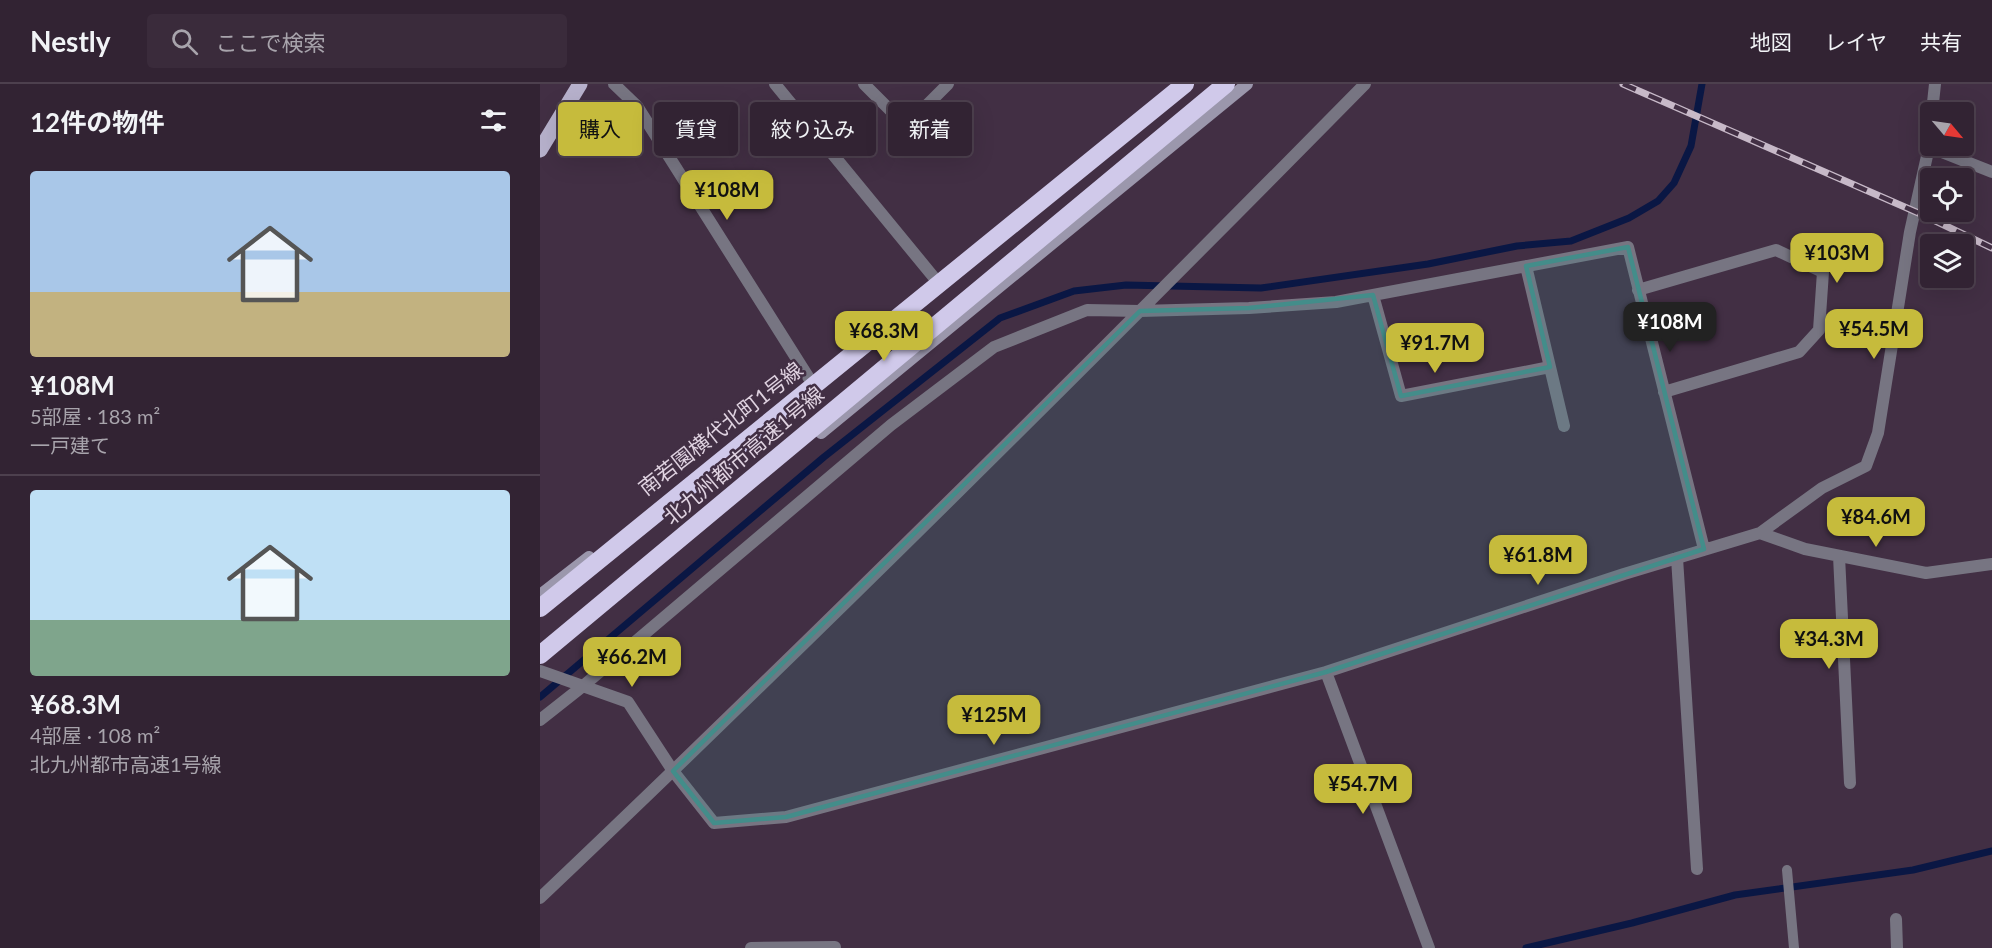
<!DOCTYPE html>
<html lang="ja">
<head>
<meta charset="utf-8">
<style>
  :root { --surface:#322333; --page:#3a2b3b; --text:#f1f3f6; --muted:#a8a4ac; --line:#4d404e; --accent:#c6bb3c }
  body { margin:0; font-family:Lato,"Noto Sans JP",sans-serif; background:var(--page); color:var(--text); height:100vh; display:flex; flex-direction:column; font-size:22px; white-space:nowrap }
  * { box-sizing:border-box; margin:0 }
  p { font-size:20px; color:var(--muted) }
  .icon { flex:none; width:33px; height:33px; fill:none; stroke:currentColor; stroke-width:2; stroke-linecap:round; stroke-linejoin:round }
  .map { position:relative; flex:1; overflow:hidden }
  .drawer { display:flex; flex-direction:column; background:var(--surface); width:540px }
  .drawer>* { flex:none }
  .top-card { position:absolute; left:18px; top:18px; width:570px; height:54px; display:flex; gap:12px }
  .needle { width:39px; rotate:119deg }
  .controls { position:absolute; left:1380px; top:18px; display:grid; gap:12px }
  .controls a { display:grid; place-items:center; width:54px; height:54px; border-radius:6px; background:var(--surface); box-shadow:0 6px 24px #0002,0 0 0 2px var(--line); font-size:30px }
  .price { position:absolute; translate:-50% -51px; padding:0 14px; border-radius:12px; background:var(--accent); color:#111; font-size:20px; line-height:39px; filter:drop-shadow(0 2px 3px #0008) }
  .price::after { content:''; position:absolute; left:50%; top:36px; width:18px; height:14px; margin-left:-9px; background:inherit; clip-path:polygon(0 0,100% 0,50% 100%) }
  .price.selected { background:#222; color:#fff }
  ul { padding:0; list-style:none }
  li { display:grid; align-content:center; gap:12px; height:318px; padding:0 30px }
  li+li { border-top:2px solid var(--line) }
  li span { display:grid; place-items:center; height:186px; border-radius:6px; color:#555 }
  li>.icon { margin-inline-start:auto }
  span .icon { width:108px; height:108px; fill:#fffc; stroke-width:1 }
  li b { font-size:26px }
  h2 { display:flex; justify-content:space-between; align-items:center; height:72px; padding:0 30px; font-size:26px }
  .tag { padding:0 21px; border-radius:6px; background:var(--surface); box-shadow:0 6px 24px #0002,0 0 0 2px var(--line); font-size:21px; line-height:54px }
  .tag.selected { background:var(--accent); color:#111 }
  header { display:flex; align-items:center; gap:36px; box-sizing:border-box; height:84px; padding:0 30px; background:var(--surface); border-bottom:2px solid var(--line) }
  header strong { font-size:28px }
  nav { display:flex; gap:33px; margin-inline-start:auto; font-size:21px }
  .search { width:420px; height:54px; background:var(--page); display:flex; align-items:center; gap:15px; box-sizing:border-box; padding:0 21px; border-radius:6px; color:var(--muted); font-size:22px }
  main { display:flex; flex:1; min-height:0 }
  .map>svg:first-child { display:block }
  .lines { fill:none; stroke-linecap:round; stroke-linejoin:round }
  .stream { stroke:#0a1744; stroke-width:7 }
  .lane { stroke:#777582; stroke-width:10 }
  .street { stroke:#777582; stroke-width:12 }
  .secondary { stroke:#9b97ac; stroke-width:12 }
  .primary { stroke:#b7b1cc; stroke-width:15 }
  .highway { stroke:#d0c9ea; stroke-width:18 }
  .rail-casing { stroke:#c7b9c8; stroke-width:7 }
  .rail { stroke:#422f44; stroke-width:4.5; stroke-dasharray:14; stroke-linecap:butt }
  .marked { fill:#438d8a; fill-opacity:0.2; stroke:#438d8a; stroke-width:4.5; stroke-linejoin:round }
  .labels { text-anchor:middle; stroke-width:5; stroke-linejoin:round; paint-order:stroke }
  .street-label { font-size:21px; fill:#dfd2e0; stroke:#422f44 }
</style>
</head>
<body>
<header>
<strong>Nestly</strong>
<div class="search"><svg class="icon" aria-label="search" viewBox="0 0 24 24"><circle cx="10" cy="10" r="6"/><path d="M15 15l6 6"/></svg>ここで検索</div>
<nav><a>地図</a><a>レイヤ</a><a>共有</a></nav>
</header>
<main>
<section class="drawer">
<h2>12件の物件<svg class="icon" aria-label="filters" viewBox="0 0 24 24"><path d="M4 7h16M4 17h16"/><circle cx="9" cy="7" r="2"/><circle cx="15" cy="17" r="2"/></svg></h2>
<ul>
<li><span style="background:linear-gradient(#a9c7e8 65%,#c2b280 0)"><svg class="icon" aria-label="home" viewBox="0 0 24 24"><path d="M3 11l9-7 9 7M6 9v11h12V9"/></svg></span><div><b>¥108M</b><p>5部屋 · 183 m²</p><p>一戸建て</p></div></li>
<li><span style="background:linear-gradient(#bfe0f5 70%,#7fa58c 0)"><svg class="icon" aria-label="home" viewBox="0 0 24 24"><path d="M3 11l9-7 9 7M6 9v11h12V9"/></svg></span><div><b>¥68.3M</b><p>4部屋 · 108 m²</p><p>北九州都市高速1号線</p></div></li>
</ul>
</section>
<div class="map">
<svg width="1452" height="864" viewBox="0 0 1452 864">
  <rect width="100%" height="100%" fill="#422f44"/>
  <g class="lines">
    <path class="stream" d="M0 613 284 373 460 234 534 207 586 201 721 204 888 180 977 162 1031 157 1089 134 1118 117 1134 99 1151 62 1162 0
      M986 864 1092 839 1195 811 1373 786 1452 767"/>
    <path class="lane" d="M1247 786 1254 864"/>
    <path class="street" d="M74 0 97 22 272 299
      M235 0 396 196
      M324 0 366 42 408 0
      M1392 28 1395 0
      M1389 63 1452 88
      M986 182 1024 342
      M1098 206 1236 166 1283 188 1279 246 1259 268 1124 308
      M833 211 861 312 1010 283
      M1220 449 1265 465 1386 489 1452 480
      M1299 472 1310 699
      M1137 474 1157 785
      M0 587 88 618 133 687 174 739 246 733 786 588 1084 490 1220 449 1282 404 1326 382 1338 349 1370 148 1389 63 1390 46
      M786 588 889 864
      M0 636 43 602 351 341 454 263 547 226 600 227 709 224 796 218 1088 163 1164 465
      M0 814C280 548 554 275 825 0
      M1356 835 1357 864
      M211 864 295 863"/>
    <path class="secondary" d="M281 349 707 0
      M0 511 49 473"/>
    <path class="primary" d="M0 66 40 0"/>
    <path class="highway" d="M0 524 645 0
      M0 571 686 0"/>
    <defs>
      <path id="rail" d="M1083 0 1383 131 1452 164"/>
    </defs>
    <use href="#rail" class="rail-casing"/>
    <use href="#rail" class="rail"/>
  </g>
  <path class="marked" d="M1088 163 1164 465 786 588 246 733 174 739 133 687 600 227 709 224 833 211 861 312 1010 283 986 182Z"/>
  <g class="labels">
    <g class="street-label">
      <text transform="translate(181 345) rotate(-38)" y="7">南若園横代北町1号線</text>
      <text transform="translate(204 372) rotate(-40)" y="7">北九州都市高速1号線</text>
    </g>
  </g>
</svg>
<div class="controls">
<a><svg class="needle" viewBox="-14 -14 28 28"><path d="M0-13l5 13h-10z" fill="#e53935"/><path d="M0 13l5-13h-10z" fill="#a8a4ac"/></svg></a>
<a><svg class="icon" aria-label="locate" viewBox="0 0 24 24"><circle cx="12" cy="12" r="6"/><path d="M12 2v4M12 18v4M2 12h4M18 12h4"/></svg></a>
<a><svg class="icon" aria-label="layers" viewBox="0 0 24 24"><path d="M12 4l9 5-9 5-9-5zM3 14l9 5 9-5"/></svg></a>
</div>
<b class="price" style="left:187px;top:137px">¥108M</b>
<b class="price" style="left:1297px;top:200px">¥103M</b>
<b class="price selected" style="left:1130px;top:269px">¥108M</b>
<b class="price" style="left:1334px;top:276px">¥54.5M</b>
<b class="price" style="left:344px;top:278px">¥68.3M</b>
<b class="price" style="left:895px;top:290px">¥91.7M</b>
<b class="price" style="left:1336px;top:464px">¥84.6M</b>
<b class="price" style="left:998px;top:502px">¥61.8M</b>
<b class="price" style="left:1289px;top:586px">¥34.3M</b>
<b class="price" style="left:92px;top:604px">¥66.2M</b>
<b class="price" style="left:454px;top:662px">¥125M</b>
<b class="price" style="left:823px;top:731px">¥54.7M</b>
<div class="top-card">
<a class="tag selected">購入</a>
<a class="tag">賃貸</a>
<a class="tag">絞り込み</a>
<a class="tag">新着</a>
</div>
</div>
</main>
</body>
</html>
